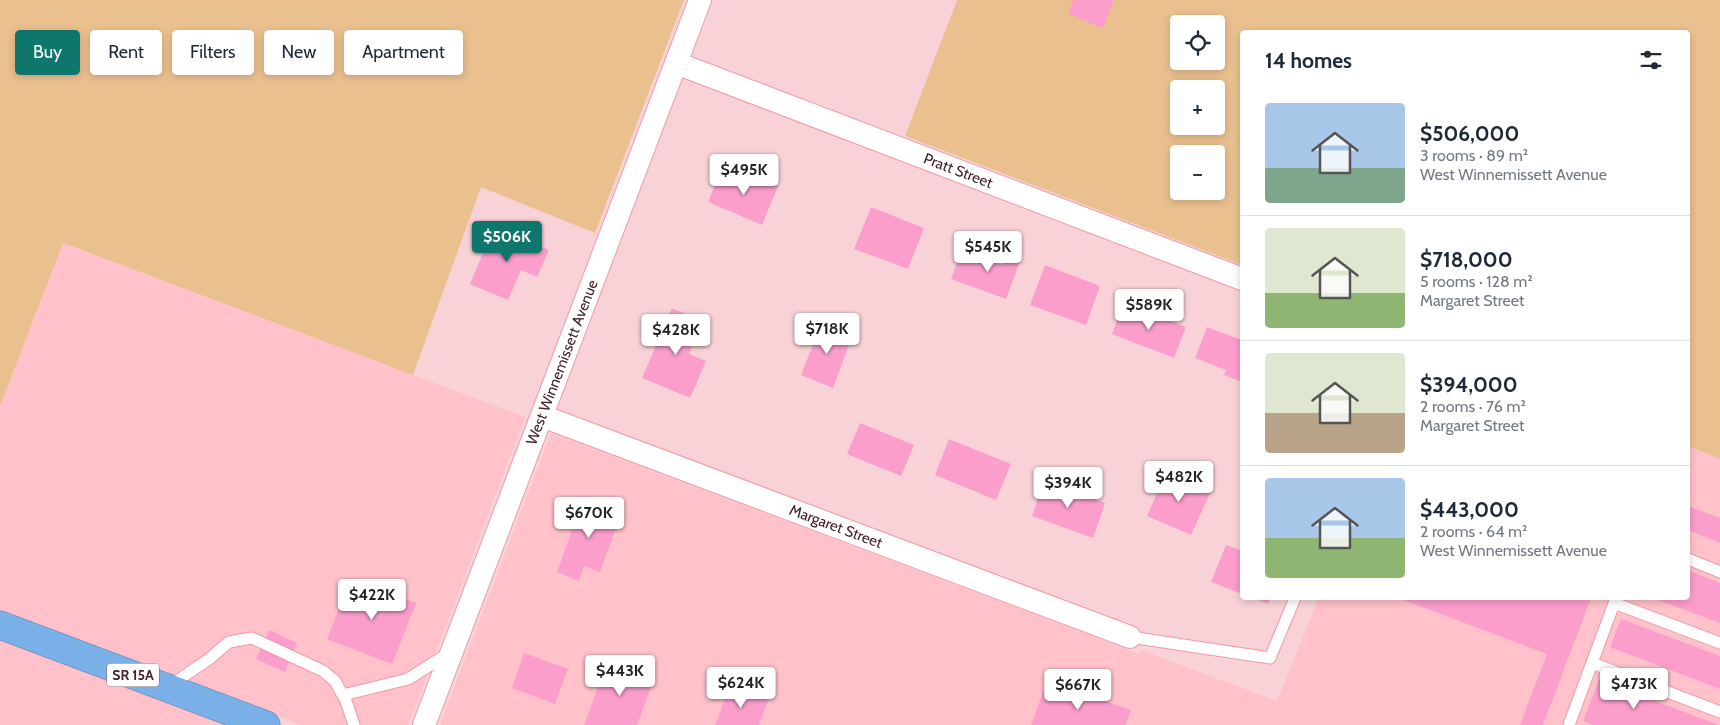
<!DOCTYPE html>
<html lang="en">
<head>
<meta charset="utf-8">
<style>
  :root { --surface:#fff; --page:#f2f2f3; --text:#1f2937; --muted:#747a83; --line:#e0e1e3; --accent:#0f766e }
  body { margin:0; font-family:Cabin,sans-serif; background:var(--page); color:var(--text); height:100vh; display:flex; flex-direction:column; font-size:19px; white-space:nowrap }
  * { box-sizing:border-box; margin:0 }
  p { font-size:16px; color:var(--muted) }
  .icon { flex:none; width:28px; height:28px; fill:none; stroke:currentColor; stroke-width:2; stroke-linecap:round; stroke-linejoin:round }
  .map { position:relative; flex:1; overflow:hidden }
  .details { position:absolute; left:1240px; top:30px; width:450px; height:570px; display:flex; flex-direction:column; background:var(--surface); border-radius:5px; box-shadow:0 2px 8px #0003 }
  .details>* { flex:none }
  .guide { position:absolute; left:15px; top:30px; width:475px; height:45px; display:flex; gap:10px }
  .buttons { position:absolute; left:1170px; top:15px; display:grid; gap:10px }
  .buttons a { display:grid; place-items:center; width:55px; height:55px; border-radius:5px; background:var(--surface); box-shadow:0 2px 8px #0003; font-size:25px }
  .price { position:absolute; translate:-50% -42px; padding:0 11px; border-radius:5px; background:#fff; color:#222; font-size:16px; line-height:32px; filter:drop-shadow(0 1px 2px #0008) }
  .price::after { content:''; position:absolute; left:50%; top:30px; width:15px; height:11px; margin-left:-8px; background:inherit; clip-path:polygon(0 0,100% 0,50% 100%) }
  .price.on { background:var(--accent); color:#fff }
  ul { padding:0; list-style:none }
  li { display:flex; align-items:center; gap:15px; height:125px; padding:0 25px }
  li+li { border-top:1px solid var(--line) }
  li span { display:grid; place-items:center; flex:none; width:140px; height:100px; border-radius:5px; color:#555 }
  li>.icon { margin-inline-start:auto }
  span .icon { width:60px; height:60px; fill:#fffc; stroke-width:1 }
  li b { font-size:21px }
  h2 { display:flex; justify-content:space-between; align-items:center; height:60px; padding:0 25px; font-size:21px }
  .tag { padding:0 18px; border-radius:5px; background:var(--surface); box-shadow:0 2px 8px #0003; font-size:18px; line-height:45px }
  .tag.on { background:var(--accent); color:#fff }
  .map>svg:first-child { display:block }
  .built { fill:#ffc1ca }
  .green { fill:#ebc08f; fill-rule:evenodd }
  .building { fill:#fb9ecc }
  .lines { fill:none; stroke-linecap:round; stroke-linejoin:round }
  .lane-casing { stroke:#f298a7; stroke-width:13 }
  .street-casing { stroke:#f298a7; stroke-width:24 }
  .highway-casing { stroke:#667ea4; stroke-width:29 }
  .lane { stroke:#fff; stroke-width:11 }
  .street { stroke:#fff; stroke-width:22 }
  .highway { stroke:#78b0e7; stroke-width:28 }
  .labels { text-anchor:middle; stroke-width:4; stroke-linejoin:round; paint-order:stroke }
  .shield { fill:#fff; stroke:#7d6468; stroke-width:1 }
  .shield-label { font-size:14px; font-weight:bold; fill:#452128 }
  .street-label { font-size:15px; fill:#452128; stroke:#fff }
</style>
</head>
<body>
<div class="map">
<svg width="1720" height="725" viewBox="0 0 1720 725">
  <rect width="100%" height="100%" fill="#f9d2d7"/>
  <path class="built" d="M62 243 525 417 408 725H302L0 611V406Z
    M551 433 1139 654 1141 650 1277 701 1319 598H1688V446L1720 459V725H440Z
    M0 639 228 725H0Z"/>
  <path class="green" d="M0 0H684L595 233 481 187 413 375 63 243 0 406Z
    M957 0H1720V459L1688 446V32H1242V265L905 136ZM1179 24H1216V61H1179ZM1179 89H1216V126H1179ZM1179 154H1216V191H1179Z"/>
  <path class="building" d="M1073 0H1114L1103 28 1068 14Z
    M737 169 778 186 762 225 708 202 718 177 731 182Z
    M871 207 924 228 908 269 854 249Z
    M494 227 549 250 537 277 521 270 508 300 470 284Z
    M1009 248 1023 253 1006 299 951 279 962 250 1003 265Z
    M1045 265 1100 286 1086 325 1030 305Z
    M1124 303 1186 327 1174 358 1112 334Z
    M672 308 703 322 689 354 706 361 690 398 642 378Z
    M822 322 853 334 833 388 801 375Z
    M1207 327 1242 340V382L1224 375 1226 370 1195 358Z
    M860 423 914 445 901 476 847 454Z
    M949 439 1011 464 996 500 935 475Z
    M1167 471 1211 491 1191 535 1147 516Z
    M1044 481 1105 503 1093 538 1032 516Z
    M584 497 622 511 600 572 584 566 579 581 557 572Z
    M1688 506 1720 518V543L1688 530Z
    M1226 545 1242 551V594L1211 582Z
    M1688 570 1720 583V623L1653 598H1688Z
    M351 578 416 603 392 664 327 639Z
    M1253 598H1271L1268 604Z
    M1398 598H1591L1543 725H1520L1547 654Z
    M1621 619 1720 656V689L1610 647Z
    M269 630 297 643 285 672 256 659Z
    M524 653 568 669 555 704 512 688Z
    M608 660 655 677 637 725H584Z
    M1599 680 1719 725H1593L1583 721Z
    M730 686 768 701 759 725H715Z
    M1044 690 1070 700 1074 690 1131 710 1125 725H1031Z"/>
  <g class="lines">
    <defs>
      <path id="lane" d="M1688 559 1720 572
        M1614 603 1720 643
        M1130 637 1270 658 1295 598
        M1592 663 1720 712
        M168 687 209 659 229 642 252 638 323 671 335 681 346 701 354 725
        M343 695 408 679 449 653
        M1569 725 1616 598"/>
      <g id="street">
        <path id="s1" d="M676 63 1242 279"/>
        <path id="s2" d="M542 416 1130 637"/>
        <path id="s3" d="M424 725 700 0"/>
      </g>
      <path id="highway" d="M0 625 266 725"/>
    </defs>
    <use href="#lane" class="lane-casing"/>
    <use href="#street" class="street-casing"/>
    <use href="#highway" class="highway-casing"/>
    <use href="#lane" class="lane"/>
    <use href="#street" class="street"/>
    <use href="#highway" class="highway"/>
  </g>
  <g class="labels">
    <rect class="shield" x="107" y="663.5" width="52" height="23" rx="4"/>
    <g class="shield-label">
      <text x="133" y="680">SR 15A</text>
    </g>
    <g class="street-label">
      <text dy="5" stroke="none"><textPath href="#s1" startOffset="302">Pratt Street</textPath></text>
      <text dy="5" stroke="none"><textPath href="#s3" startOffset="388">West Winnemissett Avenue</textPath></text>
      <text dy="5" stroke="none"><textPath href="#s2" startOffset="314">Margaret Street</textPath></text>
    </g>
  </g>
</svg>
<div class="buttons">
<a><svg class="icon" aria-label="locate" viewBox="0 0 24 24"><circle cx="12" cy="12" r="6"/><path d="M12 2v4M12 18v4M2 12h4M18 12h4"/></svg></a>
<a>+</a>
<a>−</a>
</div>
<b class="price" style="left:744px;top:196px">$495K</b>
<b class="price on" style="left:507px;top:263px">$506K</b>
<b class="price" style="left:988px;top:273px">$545K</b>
<b class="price" style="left:1149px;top:331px">$589K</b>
<b class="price" style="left:827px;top:355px">$718K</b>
<b class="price" style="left:676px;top:356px">$428K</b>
<b class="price" style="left:1179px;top:503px">$482K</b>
<b class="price" style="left:1068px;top:509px">$394K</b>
<b class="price" style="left:589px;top:539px">$670K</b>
<b class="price" style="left:372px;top:621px">$422K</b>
<b class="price" style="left:620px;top:697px">$443K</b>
<b class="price" style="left:741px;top:709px">$624K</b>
<b class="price" style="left:1634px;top:710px">$473K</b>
<b class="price" style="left:1078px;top:711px">$667K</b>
<div class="guide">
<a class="tag on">Buy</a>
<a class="tag">Rent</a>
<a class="tag">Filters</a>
<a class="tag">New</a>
<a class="tag">Apartment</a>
</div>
<section class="details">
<h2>14 homes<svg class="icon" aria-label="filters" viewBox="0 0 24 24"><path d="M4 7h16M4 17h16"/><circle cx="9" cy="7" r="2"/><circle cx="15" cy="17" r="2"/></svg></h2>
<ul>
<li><span style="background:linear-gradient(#a9c7e8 65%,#7fa58c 0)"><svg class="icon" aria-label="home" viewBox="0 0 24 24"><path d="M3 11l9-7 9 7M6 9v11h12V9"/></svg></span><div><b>$506,000</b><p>3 rooms · 89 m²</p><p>West Winnemissett Avenue</p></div></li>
<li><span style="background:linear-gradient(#dfe7d0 65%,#8fb573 0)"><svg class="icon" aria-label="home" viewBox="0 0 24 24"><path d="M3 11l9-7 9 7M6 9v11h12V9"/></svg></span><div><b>$718,000</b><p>5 rooms · 128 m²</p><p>Margaret Street</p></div></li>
<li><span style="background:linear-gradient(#dfe7d0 60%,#b9a48a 0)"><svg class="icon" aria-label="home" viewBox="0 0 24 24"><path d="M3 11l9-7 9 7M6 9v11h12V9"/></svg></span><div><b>$394,000</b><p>2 rooms · 76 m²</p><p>Margaret Street</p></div></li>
<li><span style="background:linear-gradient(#a9c7e8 60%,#8fb573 0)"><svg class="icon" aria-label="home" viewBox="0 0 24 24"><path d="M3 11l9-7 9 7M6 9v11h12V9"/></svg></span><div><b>$443,000</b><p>2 rooms · 64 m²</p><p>West Winnemissett Avenue</p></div></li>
</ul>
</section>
</div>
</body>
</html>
